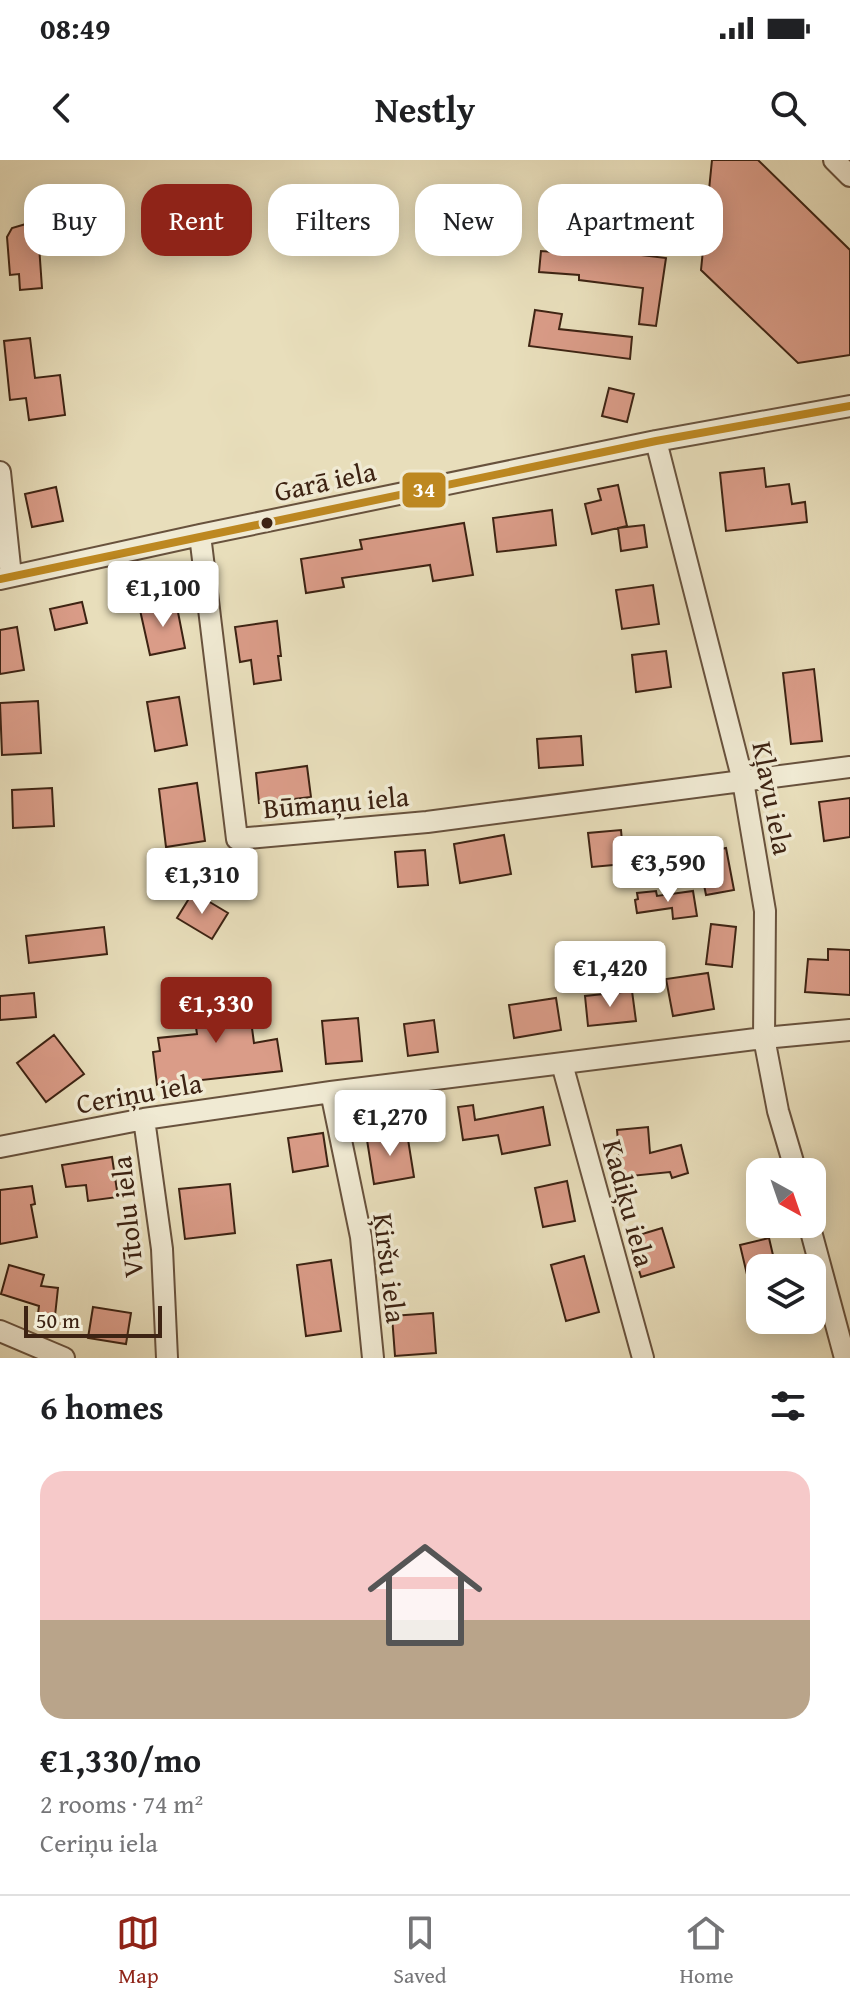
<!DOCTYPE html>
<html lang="en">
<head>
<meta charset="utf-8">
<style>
  :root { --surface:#fff; --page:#f6f6f6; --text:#202124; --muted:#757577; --line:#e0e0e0; --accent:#8f2418 }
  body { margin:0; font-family:"Gentium Book Plus",serif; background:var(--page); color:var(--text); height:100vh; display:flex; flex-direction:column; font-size:30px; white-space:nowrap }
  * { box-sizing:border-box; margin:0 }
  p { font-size:26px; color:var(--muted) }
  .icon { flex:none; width:44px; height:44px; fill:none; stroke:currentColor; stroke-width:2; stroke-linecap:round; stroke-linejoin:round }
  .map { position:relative; height:1198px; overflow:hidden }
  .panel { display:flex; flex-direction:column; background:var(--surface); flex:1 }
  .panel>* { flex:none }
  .banner { position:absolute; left:24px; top:24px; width:802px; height:72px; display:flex; gap:16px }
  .needle { width:52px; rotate:140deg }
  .buttons { position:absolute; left:746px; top:998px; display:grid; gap:16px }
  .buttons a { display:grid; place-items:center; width:80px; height:80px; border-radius:16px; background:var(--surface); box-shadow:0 4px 20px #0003; font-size:40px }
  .scale { position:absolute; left:24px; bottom:20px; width:138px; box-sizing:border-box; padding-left:8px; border:4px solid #3d2313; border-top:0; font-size:22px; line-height:28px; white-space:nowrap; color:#3d2313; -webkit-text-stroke:6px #f0ead3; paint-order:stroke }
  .price { position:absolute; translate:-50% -68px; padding:0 18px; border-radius:8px; background:#fff; color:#222; font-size:26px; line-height:52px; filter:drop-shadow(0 2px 4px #0008) }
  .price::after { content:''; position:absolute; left:50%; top:48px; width:24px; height:18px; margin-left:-12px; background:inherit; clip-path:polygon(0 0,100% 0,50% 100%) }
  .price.current { background:var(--accent); color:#fff }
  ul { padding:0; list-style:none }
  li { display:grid; align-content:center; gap:16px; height:424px; padding:0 40px }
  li+li { border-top:2px solid var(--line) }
  li span { display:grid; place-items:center; height:248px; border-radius:24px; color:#555 }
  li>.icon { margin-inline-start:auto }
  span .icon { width:144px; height:144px; fill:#fffc; stroke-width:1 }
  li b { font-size:34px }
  h2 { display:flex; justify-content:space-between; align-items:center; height:96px; padding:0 40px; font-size:34px }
  .pill { padding:0 28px; border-radius:24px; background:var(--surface); box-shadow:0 4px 20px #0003; font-size:28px; line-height:72px }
  .pill.current { background:var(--accent); color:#fff }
  .status { display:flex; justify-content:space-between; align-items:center; height:56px; padding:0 40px; background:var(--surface); direction:ltr }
  .status svg { height:22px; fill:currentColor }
  header { display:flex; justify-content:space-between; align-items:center; height:104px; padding:0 40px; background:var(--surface); font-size:36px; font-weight:800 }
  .tabs { display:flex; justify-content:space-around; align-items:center; height:112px; border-top:2px solid var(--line); background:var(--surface); font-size:22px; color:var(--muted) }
  .tabs a { display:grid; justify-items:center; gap:4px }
  .tabs .current { color:var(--accent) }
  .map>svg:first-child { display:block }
  .building { fill:#da9c88; stroke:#3d2313; stroke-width:2 }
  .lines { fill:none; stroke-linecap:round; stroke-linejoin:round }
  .minor-casing { stroke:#68523d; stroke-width:24 }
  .minor { stroke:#f0ead3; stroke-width:20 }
  .bus-1-casing { stroke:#f0ead3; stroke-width:14 }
  .bus-1 { stroke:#bd8821; stroke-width:8 }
  .bus-dot { fill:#3d2313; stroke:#f0ead3; stroke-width:3 }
  .labels { text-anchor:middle; stroke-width:7; stroke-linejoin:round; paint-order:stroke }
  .street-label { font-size:28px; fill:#3d2313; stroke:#f0ead3 }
  .line-badge { stroke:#f0ead3; stroke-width:3 }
  .badge-label { font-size:22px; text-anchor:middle; font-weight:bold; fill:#fff }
</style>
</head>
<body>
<div class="status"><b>08:49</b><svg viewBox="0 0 49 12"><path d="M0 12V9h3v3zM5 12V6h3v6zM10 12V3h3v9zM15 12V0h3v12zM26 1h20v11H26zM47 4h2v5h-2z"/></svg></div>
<header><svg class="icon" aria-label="back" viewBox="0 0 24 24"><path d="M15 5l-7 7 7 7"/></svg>Nestly<svg class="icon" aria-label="search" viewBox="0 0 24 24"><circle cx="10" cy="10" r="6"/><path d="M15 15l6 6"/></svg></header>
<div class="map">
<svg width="850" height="1198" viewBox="0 0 850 1198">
  <rect width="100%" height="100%" fill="#e8debb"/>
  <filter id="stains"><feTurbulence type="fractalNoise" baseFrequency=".0025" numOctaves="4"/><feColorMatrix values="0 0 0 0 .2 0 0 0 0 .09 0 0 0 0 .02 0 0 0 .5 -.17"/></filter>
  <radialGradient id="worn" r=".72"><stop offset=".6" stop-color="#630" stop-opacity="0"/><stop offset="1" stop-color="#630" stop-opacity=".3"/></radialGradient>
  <path class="building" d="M712 0H758L850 90V195L798 203 701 110Z
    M26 64 32 71H38L42 128 20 130 19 114 10 115 7 77 12 68Z
    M583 88 666 98 656 166 639 164 643 128 579 120V115L539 112 541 91 582 94Z
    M535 150 562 154 559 169 632 177 630 199 529 186Z
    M30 178 35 218 60 215 65 255 29 260 26 238 10 240 4 181Z
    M609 228 634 234 627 262 602 256Z
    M764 308 766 327 789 324 792 344 805 342 807 362 726 371 720 313Z
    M618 325 627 366 592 374 585 344 601 340 598 329Z
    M56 327 63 361 32 367 25 334Z
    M552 350 556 385 497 392 493 358Z
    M464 363 473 415 433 421 430 405 342 418 344 427 306 433 301 399 362 389 360 380Z
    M644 365 647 387 621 391 618 368Z
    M653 425 659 464 622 469 616 430Z
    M82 442 87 463 55 470 50 449Z
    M176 442 185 488 150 495 140 450Z
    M277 461 281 496H278L281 520 254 524 251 500 240 502 235 467Z
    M17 467 24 510 0 514V470Z
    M666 491 671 527 636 532 632 495Z
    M814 509 822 581 791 584 783 513Z
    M179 537 187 585 155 591 147 542Z
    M38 541 41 593 2 595 0 543Z
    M581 576 583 605 539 608 537 579Z
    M307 606 311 637 259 643 256 613Z
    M197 623 205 681 166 687 159 629Z
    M52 628 54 666 13 668 12 630Z
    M850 638V677L824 681 819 642Z
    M621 670 624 704 592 707 588 673Z
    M504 675 511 714 460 723 454 684Z
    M726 688 734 730 706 735 698 694Z
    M425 690 428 725 398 727 395 692Z
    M656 731 657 736 693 731 697 756 673 759 672 748 637 753 635 740 638 739 637 733Z
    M193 732 228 753 212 779 177 758Z
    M711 764 736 767 732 807 706 804Z
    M104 767 107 794 29 803 26 776Z
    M828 789 850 790V835L805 832 808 799 828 800Z
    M708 813 714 849 673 856 666 819Z
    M247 831 254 883 277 879 282 911 157 925 153 892 160 891 158 878 197 874 192 839Z
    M632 831 636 861 588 866 585 836Z
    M34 833 36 857 0 860V836Z
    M556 838 561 870 514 878 509 845Z
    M358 858 362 901 326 904 322 861Z
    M434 860 438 892 408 896 404 864Z
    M54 875 84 914 46 942 17 903Z
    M473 945 475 960 543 947 550 985 502 994 498 975 463 980 458 947Z
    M648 967 650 993 681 985 688 1013 672 1018 670 1012 621 1017 617 970Z
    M323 973 328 1006 293 1012 288 978Z
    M407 973 414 1017 374 1024 367 980Z
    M112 997 118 1037 88 1041 86 1025 66 1027 62 1005Z
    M567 1021 575 1061 543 1067 535 1028Z
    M230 1024 235 1073 185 1079 179 1029Z
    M32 1026 35 1044 31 1045 37 1077 0 1084V1030Z
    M662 1068 674 1107 641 1117 629 1078Z
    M769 1078 776 1108H760V1143L754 1144 740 1085Z
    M584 1096 599 1152 566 1161 551 1105Z
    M331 1100 341 1171 306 1176 297 1105Z
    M9 1105 44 1115 41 1126 58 1128 55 1156 38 1154 39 1146 1 1134Z
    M93 1147 131 1153 126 1184 88 1178Z
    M433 1153 436 1193 395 1196 392 1156Z"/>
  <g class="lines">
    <defs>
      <path id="minor" d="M834 0 850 16
        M656 281 743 621 765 751 764 878 778 951 796 1012
        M0 312 11 416
        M200 375 237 679 427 662 850 607
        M0 419 200 375 656 281 850 246
        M562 904 643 1198
        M331 932 361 1077 373 1198
        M144 959 162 1089 167 1198
        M0 987 144 959 331 932 764 878 850 870
        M809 1064 845 1198
        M0 1171 64 1198"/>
    </defs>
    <use href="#minor" class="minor-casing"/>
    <use href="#minor" class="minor"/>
    <defs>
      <path id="bus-1" d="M0 419 656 281 850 246"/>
    </defs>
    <use href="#bus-1" class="bus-1-casing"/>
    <use href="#bus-1" class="bus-1"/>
  </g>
  <circle class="bus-dot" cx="267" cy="363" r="7"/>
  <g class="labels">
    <g class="street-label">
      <text transform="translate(325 321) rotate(-12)" y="10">Garā iela</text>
      <text transform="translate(773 638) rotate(79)" y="10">Kļavu iela</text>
      <text transform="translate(336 642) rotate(-5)" y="10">Būmaņu iela</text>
      <text transform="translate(139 933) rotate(-10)" y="10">Ceriņu iela</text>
      <text transform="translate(629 1043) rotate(75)" y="10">Kadiķu iela</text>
      <text transform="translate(127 1057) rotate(-96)" y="10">Vītolu iela</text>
      <text transform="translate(390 1108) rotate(83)" y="10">Ķiršu iela</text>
    </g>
  </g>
  <rect class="line-badge" x="401" y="311" width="46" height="38" rx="8" fill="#bd8821"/>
  <g class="badge-label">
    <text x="424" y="337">34</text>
  </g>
  <rect width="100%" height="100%" filter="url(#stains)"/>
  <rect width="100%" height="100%" fill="url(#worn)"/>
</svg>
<div class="buttons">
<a><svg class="needle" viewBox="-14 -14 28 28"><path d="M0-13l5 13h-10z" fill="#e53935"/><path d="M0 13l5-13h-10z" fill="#757577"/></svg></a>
<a><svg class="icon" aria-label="layers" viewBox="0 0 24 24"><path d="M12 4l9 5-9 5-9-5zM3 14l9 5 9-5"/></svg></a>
</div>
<div class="scale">50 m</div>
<b class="price" style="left:163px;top:469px">€1,100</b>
<b class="price" style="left:668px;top:744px">€3,590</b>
<b class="price" style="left:202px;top:756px">€1,310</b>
<b class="price" style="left:610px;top:849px">€1,420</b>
<b class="price current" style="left:216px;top:885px">€1,330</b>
<b class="price" style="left:390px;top:998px">€1,270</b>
<div class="banner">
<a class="pill">Buy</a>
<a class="pill current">Rent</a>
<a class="pill">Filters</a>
<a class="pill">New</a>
<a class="pill">Apartment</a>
</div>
</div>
<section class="panel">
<h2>6 homes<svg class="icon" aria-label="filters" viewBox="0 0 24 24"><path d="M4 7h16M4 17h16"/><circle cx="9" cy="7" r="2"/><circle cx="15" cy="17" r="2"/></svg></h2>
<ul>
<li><span style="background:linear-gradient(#f6c9c9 60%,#b9a48a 0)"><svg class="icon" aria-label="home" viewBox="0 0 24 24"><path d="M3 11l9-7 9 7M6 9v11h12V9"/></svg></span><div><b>€1,330/mo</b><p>2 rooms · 74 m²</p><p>Ceriņu iela</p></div></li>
</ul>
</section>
<nav class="tabs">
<a class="current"><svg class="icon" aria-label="map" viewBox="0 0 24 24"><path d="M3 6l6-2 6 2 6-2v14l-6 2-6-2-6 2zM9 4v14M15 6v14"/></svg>Map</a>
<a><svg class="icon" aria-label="saved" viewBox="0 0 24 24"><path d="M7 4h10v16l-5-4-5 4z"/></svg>Saved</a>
<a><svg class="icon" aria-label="home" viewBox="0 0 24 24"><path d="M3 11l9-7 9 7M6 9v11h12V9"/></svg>Home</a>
</nav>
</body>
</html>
